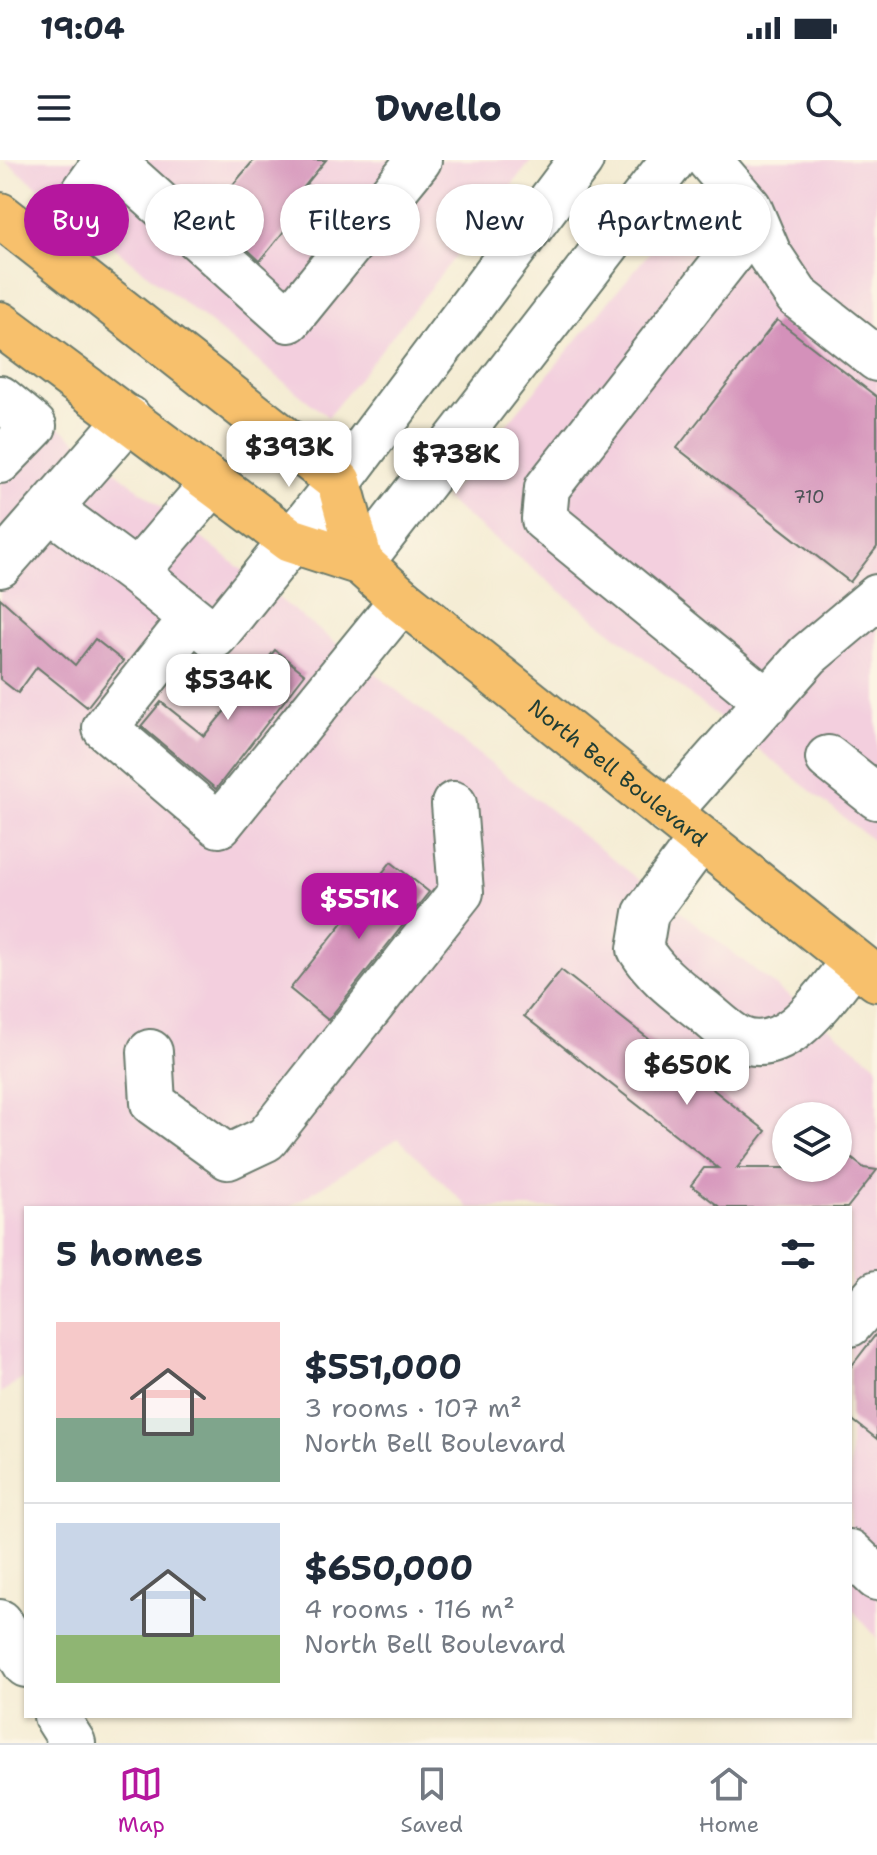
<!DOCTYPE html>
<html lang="en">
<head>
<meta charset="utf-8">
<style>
  :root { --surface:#fff; --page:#f2f2f3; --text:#1f2937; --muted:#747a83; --line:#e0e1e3; --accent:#b5179e }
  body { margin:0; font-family:"Shantell Sans",sans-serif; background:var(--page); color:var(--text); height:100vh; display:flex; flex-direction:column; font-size:30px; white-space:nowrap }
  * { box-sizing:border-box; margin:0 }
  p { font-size:26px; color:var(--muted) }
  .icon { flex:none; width:44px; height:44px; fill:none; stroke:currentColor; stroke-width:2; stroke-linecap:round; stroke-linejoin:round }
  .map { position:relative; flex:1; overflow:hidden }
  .side { position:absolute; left:24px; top:1046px; width:828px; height:512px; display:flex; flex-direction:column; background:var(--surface); border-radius:0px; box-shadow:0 2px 6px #0004 }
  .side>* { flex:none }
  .hud { position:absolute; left:24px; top:24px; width:830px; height:72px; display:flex; gap:16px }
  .controls { position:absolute; left:772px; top:942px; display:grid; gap:16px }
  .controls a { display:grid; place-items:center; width:80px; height:80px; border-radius:50%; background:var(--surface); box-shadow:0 2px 6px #0004; font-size:40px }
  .price { position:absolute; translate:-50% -68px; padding:0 18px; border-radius:16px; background:#fff; color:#222; font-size:26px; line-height:52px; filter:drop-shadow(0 2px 4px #0008) }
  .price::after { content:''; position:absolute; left:50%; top:48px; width:24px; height:18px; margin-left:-12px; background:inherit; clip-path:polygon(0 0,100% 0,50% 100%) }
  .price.current { background:var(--accent); color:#fff }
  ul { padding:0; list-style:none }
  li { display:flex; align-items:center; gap:24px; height:200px; padding:0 32px }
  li+li { border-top:2px solid var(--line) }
  li span { display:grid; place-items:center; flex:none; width:224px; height:160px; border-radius:0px; color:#555 }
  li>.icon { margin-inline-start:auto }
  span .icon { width:96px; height:96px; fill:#fffc; stroke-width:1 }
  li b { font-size:34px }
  h2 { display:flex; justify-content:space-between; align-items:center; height:96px; padding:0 32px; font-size:34px }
  .chip { padding:0 28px; border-radius:36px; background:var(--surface); box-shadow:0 2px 6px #0004; font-size:28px; line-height:72px }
  .chip.current { background:var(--accent); color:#fff }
  .status { display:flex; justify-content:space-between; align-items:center; height:56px; padding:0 40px; background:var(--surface); direction:ltr }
  .status svg { height:22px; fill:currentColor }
  header { display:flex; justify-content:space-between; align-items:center; height:104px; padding:0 32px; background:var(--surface); font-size:36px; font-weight:700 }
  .tab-bar { display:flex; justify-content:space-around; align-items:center; height:112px; border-top:2px solid var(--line); background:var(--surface); font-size:22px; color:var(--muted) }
  .tab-bar a { display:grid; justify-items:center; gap:4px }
  .tab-bar .current { color:var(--accent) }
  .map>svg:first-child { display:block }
  .built { fill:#f3cfde; fill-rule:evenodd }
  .building { fill:#d491ba }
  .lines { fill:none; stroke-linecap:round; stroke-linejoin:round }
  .minor-casing { stroke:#6a7a6c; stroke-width:48 }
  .major-casing { stroke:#6a7a6c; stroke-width:48 }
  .minor { stroke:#fff; stroke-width:44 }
  .major { stroke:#f7c06c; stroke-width:44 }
  .labels { text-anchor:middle; stroke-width:8; stroke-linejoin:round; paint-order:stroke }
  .number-label { font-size:18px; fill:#4c5256 }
  .street-label { font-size:22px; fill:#1f3d34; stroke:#fcf5e5 }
</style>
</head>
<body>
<div class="status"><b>19:04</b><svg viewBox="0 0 49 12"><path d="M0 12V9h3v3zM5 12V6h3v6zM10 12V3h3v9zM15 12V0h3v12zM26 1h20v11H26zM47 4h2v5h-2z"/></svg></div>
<header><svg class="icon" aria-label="menu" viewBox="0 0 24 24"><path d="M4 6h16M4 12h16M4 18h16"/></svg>Dwello<svg class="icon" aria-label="search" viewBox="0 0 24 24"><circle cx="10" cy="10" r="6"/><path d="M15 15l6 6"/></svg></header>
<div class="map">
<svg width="877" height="1583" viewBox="0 0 877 1583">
  <rect width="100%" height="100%" fill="#fcf5e5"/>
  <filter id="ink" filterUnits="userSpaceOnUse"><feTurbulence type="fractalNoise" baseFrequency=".0125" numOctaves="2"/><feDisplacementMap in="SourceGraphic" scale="16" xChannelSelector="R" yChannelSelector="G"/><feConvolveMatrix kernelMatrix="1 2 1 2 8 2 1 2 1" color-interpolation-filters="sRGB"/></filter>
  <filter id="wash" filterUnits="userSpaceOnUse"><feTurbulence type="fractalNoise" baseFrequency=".006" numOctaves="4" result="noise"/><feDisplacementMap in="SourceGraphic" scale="32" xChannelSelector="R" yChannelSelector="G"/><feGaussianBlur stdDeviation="1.8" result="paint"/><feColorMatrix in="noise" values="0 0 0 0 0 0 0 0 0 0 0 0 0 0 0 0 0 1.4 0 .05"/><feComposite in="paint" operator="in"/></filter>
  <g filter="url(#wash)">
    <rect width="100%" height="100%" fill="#f4ecd3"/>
    <path class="built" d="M4 0H532L328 257Z
      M726 0H877V684L445 339Z
      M0 221 877 905V1478L850 1447V1048H469L398 978 288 1048H26V1217L0 1233ZM786 956H838V1008H786Z"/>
    <g id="blocks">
      <path class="building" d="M254 0H326L291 43 300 51 260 101 216 60 238 33 231 27Z
        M777 160 877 237V387L850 422 677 288Z
        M0 438 75 505 95 479 123 501 87 547 37 507 18 533 0 519Z
        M275 490 305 514 216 629 141 566 161 542 204 576Z
        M391 702 429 732 328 860 290 829Z
        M561 810 766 971 737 1008H838V988L864 1008 877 1010 847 1048H721L691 1025 704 1008H718L524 856Z
        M877 1173V1279L850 1258V1208Z"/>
    </g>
  </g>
  <g filter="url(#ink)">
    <use href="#blocks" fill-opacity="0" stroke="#6a7a6c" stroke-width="2"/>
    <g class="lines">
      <defs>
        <path id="minor" d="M111 0 289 160 419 0
          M709 0 749 47 769 94 797 136 877 199
          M754 64 547 328 544 359 768 542
          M44 88 107 0
          M0 238 34 266 0 301
          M50 349 136 413 213 323
          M361 403 673 0
          M0 405 129 258
          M136 413 215 476 339 322 581 0
          M192 458 105 568 219 665 402 440
          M828 598 877 637
          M668 653 808 495 877 437
          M701 679 646 753 640 789C656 815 677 830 701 849 713 858 726 872 740 879 787 900 828 832 853 802
          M150 892 153 943 228 997 266 979 461 732 454 644
          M850 1164 877 1133
          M850 1392 877 1418
          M0 1462 26 1505
          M56 1556 73 1583"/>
        <g id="major">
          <path d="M0 55 339 322 361 403"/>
          <path id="s1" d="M0 164 290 380 361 403 402 440 877 819"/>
        </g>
      </defs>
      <use href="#minor" class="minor-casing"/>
      <use href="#major" class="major-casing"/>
      <use href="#minor" class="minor"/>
      <use href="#major" class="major"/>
    </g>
  </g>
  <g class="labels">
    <g class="number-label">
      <text x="809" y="343">710</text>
    </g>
    <g class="street-label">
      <text dy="8" stroke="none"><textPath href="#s1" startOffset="768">North Bell Boulevard</textPath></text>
    </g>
  </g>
</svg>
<div class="controls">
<a><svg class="icon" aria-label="layers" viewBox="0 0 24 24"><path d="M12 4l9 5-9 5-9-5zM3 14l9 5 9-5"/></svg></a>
</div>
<b class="price" style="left:289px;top:329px">$393K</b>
<b class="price" style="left:456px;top:336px">$738K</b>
<b class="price" style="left:228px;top:562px">$534K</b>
<b class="price current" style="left:359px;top:781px">$551K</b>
<b class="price" style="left:687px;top:947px">$650K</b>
<div class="hud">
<a class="chip current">Buy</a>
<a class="chip">Rent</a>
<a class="chip">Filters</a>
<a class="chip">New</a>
<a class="chip">Apartment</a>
</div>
<section class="side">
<h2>5 homes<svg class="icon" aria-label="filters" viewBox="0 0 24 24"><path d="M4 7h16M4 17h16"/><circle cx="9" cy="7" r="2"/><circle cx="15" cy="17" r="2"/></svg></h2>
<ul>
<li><span style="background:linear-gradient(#f6c9c9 60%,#7fa58c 0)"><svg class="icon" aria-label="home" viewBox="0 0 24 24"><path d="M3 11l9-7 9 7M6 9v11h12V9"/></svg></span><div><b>$551,000</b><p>3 rooms · 107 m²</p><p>North Bell Boulevard</p></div></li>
<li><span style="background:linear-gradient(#c9d6e8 70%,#8fb573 0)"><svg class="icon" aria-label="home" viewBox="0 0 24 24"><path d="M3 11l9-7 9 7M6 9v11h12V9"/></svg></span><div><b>$650,000</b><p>4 rooms · 116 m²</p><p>North Bell Boulevard</p></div></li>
</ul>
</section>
</div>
<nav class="tab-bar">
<a class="current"><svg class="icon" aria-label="map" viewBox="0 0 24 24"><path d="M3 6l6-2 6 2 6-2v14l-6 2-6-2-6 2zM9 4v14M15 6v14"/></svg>Map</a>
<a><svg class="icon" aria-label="saved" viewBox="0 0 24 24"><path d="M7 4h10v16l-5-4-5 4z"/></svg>Saved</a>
<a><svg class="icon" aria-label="home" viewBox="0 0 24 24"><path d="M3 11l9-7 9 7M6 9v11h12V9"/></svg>Home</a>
</nav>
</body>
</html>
